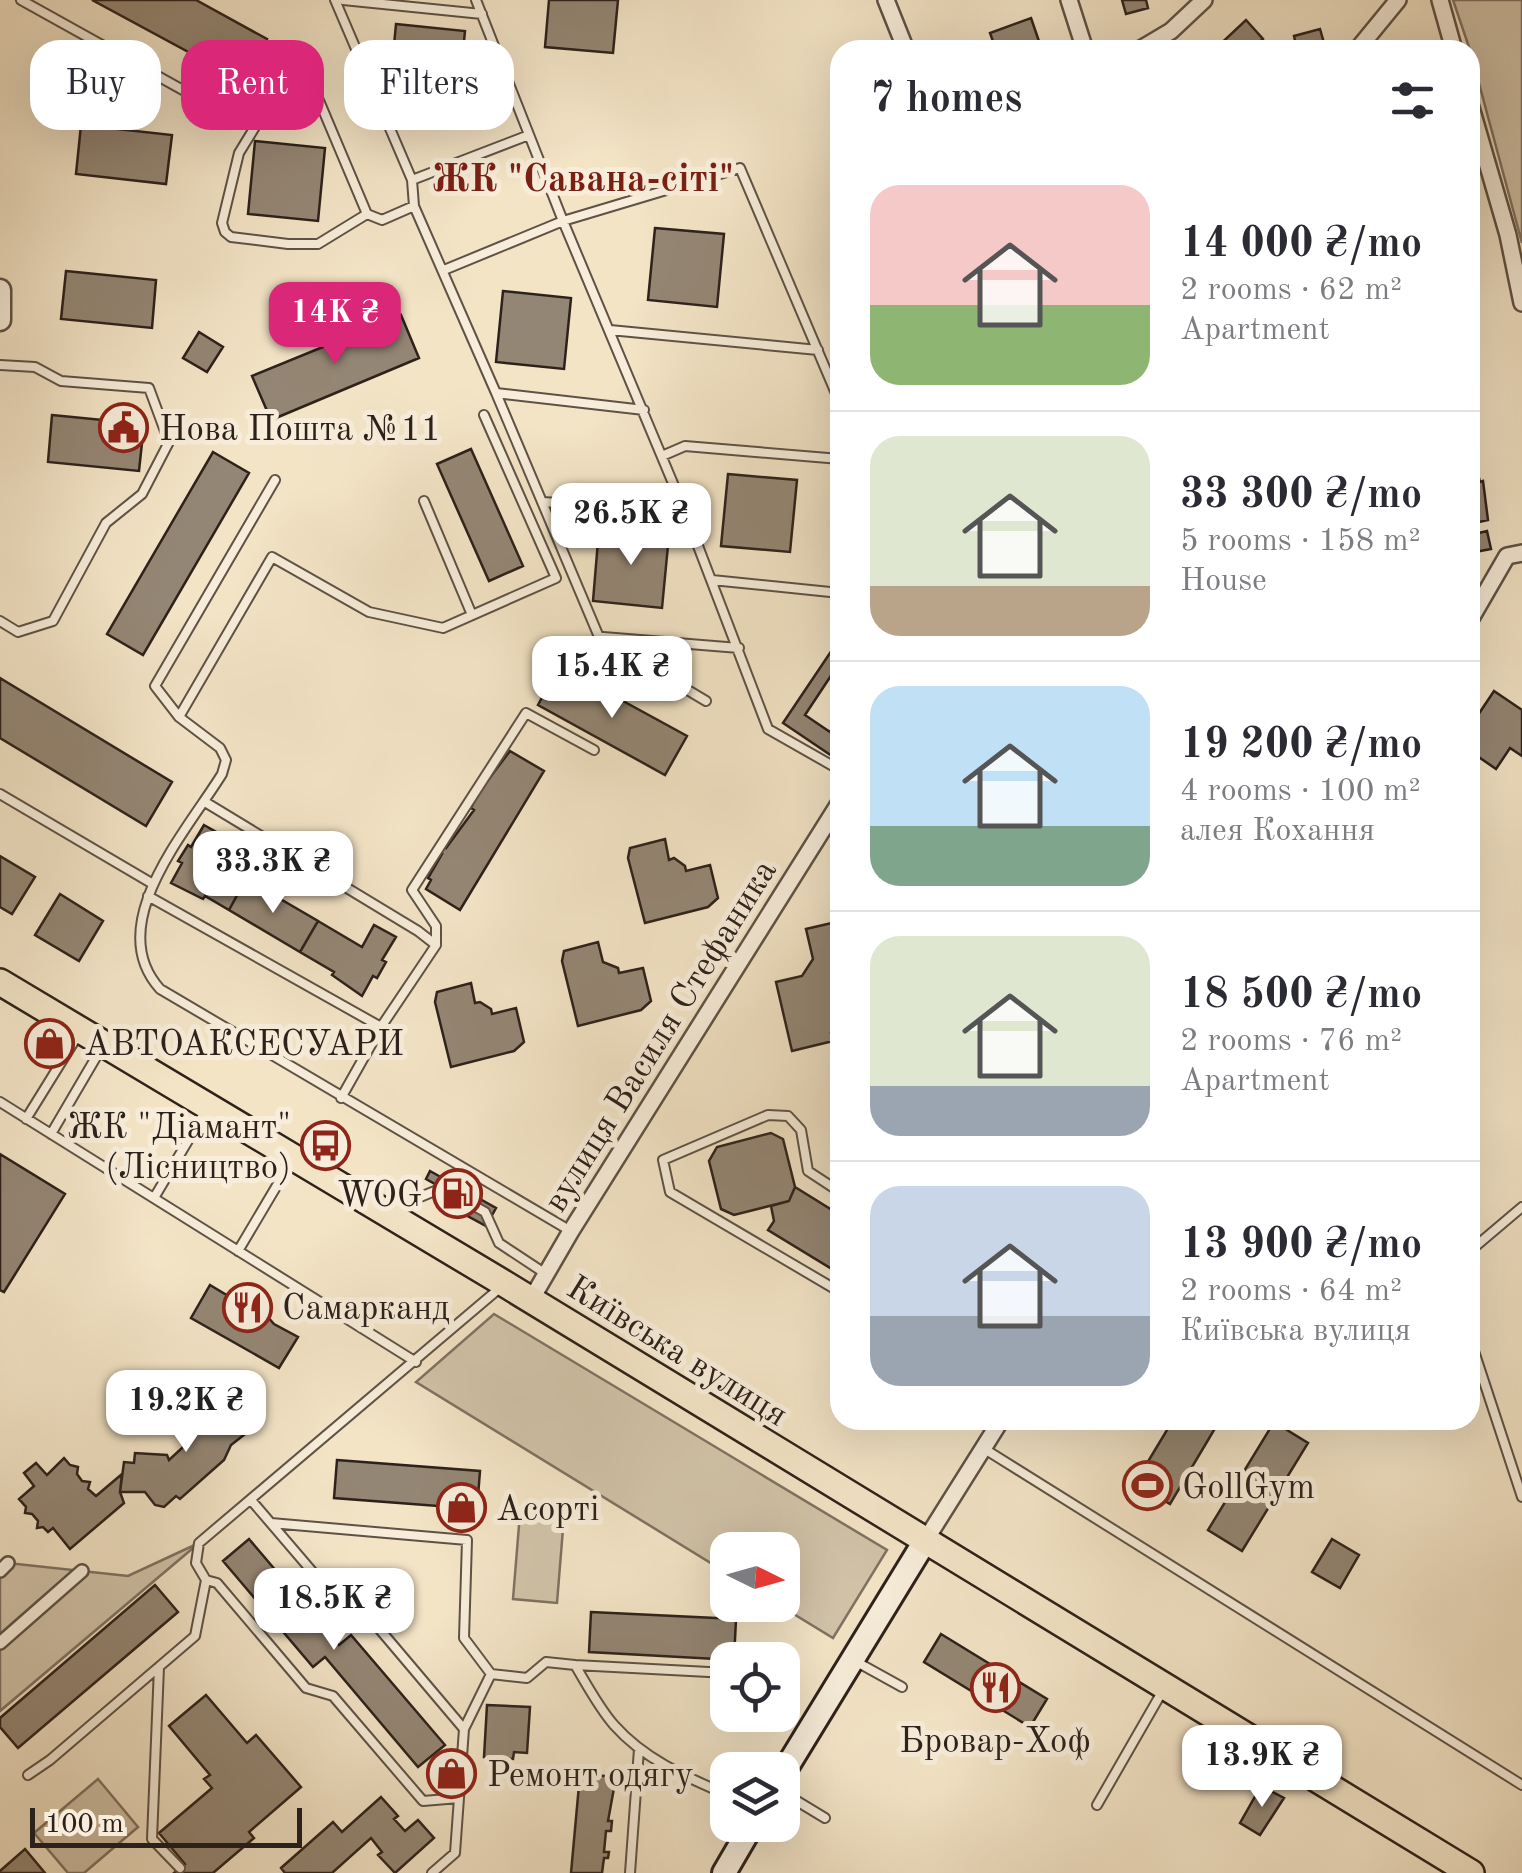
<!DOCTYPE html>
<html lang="en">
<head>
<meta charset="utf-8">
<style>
  :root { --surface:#fff; --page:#f2f2f3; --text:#2b2b33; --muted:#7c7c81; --line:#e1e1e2; --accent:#db2777 }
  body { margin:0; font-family:"Old Standard TT",serif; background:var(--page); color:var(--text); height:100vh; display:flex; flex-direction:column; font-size:38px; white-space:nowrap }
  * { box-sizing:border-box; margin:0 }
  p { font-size:32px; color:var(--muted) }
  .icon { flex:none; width:55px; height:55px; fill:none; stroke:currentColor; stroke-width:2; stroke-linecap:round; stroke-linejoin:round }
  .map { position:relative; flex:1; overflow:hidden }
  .side { position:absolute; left:830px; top:40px; width:650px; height:1390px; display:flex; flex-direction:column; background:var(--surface); border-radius:30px; box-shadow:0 10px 40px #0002 }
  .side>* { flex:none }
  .hud { position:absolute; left:30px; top:40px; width:650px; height:90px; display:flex; gap:20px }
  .needle { width:65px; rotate:95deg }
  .tools { position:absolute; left:710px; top:1532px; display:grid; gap:20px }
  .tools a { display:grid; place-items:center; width:90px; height:90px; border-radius:20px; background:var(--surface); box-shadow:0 10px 40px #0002; font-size:50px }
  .scale { position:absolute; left:30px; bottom:25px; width:272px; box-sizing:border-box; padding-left:10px; border:5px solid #2d211b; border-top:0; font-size:28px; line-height:35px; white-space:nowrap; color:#2d211b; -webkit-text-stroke:8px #f7edda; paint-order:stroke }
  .price { position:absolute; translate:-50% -85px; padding:0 22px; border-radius:20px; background:#fff; color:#222; font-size:32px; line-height:65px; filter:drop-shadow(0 2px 5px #0008) }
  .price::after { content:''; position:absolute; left:50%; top:60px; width:30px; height:22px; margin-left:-15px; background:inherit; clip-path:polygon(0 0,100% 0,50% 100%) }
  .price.current { background:var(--accent); color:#fff }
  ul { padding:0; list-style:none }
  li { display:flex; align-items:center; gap:30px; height:250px; padding:0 40px }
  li+li { border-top:2px solid var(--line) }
  li span { display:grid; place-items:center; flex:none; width:280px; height:200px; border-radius:30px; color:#555 }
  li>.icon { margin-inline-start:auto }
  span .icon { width:120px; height:120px; fill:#fffc; stroke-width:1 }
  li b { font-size:42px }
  h2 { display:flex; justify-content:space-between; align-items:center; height:120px; padding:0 40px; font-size:42px }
  .chip { padding:0 35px; border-radius:30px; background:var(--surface); box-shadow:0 10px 40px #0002; font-size:35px; line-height:90px }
  .chip.current { background:var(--accent); color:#fff }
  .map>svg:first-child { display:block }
  .green { fill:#d1c3a9; stroke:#7f7262; stroke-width:2.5 }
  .building { fill:#948674; stroke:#2d211b; stroke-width:2.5 }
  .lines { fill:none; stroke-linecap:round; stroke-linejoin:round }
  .service-casing { stroke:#5e5246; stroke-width:12 }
  .pedestrian-casing { stroke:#5e5246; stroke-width:16 }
  .minor-casing { stroke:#5e5246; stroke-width:20 }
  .tertiary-casing { stroke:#5e5246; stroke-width:25 }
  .secondary-casing { stroke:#2d211b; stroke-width:28 }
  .primary-casing { stroke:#2d211b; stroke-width:30 }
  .service { stroke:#f7edda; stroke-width:8 }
  .pedestrian { stroke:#f7edda; stroke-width:11 }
  .minor { stroke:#f7edda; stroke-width:15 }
  .tertiary { stroke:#f7edda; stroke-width:20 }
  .secondary { stroke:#f7edda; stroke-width:22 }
  .primary { stroke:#f3e4c6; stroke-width:25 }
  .labels { text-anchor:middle; stroke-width:10; stroke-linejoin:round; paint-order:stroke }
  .poi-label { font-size:35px; fill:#2d211b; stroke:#f7edda; text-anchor:start }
  .street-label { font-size:35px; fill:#2d211b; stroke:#f7edda }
  .neighbourhood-label { font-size:38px; font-weight:bold; fill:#7a1f14; stroke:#f7edda }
</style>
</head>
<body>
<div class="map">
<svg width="1522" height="1873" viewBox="0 0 1522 1873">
  <rect width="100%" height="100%" fill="#f3e4c6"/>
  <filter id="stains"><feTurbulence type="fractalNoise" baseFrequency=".002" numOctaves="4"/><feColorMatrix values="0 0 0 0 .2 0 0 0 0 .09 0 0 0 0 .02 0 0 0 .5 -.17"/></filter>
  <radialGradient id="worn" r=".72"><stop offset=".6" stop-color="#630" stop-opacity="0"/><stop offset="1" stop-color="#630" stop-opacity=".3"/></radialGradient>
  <path class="green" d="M1453 0H1522V243L1470 50Z
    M494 1314 887 1550 833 1638 779 1605H782V1550H728L727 1573 416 1382Z
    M520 1513 564 1516 557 1603 513 1599Z
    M199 1543 0 1711V1571L8 1563 128 1576Z
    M98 1779 138 1827 84 1873H68L34 1833Z"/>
  <path class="building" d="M92 0H196L267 39 244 82Z
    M549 0H618L613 53 545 47Z
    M1122 0H1146L1148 8 1126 14Z
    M1031 18 1042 50H996L990 33Z
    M1246 20 1263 39 1251 50H1214Z
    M396 24 465 31 458 104 389 98Z
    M1320 29 1326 50H1297L1294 36Z
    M81 125 172 135 166 184 76 174Z
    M255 141 325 148 318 221 248 214Z
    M655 228 724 234 717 307 648 300Z
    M66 271 156 280 152 328 61 319Z
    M503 291 571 298 564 369 496 362Z
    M401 315 419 358 271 420 252 376Z
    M199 332 223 347 207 372 183 358Z
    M52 415 144 424 139 471 48 462Z
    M471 449 523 566 489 581 437 464Z
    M213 452 249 473 143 655 107 634Z
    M1476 466 1480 482 1483 481 1488 520 1470 524V467Z
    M728 474 797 480 790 552 721 546Z
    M599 529 669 535 662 608 593 601Z
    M1487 531 1491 549 1470 553V535Z
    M840 638V662L805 715 830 732 840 717V744L832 756 783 723Z
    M559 666 687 736 665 775 538 705Z
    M0 678 172 782 146 826 0 738Z
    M1494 691 1522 710V756L1510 748 1496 769 1470 751V727Z
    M510 751 544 771 460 910 426 889 431 880 428 878 442 854 439 853 443 846 446 848 474 810 471 808 485 778 488 780Z
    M204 825 225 837 213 859 246 879 229 910 205 896 203 899 171 883 182 863 178 861 188 845 191 847Z
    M665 839 669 860 674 858 685 866 686 871 710 865 718 898 708 907 645 923 628 858 630 848Z
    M0 856 35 877 12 914 0 907Z
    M246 879 318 921 300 952 229 910Z
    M60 894 103 921 79 961 35 935Z
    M318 921 362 947 374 925 396 937 382 960 386 962 377 978 373 976 362 996 332 975 334 972 300 952Z
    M840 921V1031L831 1033 833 1041 792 1051 776 982 802 976 813 959 806 929Z
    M598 942 603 962 618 968 619 973 643 968 651 1001 641 1010 578 1026 562 961 564 951Z
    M471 983 475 1003 480 1002 491 1009 492 1014 516 1008 524 1042 514 1051 451 1067 435 1002 437 992Z
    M771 1133 783 1139 795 1187 789 1201 734 1215 721 1209 709 1161 717 1147Z
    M0 1154 65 1194 4 1292 0 1290Z
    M430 1171 496 1208 486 1226 440 1201 442 1188 426 1179Z
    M795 1187 840 1215V1274L768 1230 774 1221 771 1206 789 1201Z
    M210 1285 235 1300 260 1308 274 1324 298 1337 279 1368 191 1318Z
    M203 1393H233L232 1419 245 1434 231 1445 224 1460 180 1499 176 1496 164 1507 155 1505 145 1492H120L124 1462 134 1463 135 1453 167 1455 169 1460 194 1437 196 1416H191L190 1409 202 1410Z
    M1173 1420H1220L1170 1504 1135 1483Z
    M1274 1422 1308 1443 1242 1551 1208 1530Z
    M64 1458 70 1465 78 1467 77 1474 82 1481 90 1482 88 1489 96 1496 122 1474 120 1492 124 1503 70 1549 53 1528 48 1532 43 1527 37 1528 38 1521 32 1514 25 1513 26 1507 19 1499 34 1486 24 1473 36 1463 47 1475Z
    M337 1460 480 1471 477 1509 334 1498Z
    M249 1539 339 1645 351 1635 445 1745 418 1767 325 1657 313 1667 223 1561Z
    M1332 1539 1359 1555 1340 1588 1312 1572Z
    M155 1585 178 1612 18 1748 0 1727V1718Z
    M591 1612 736 1619 734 1660 589 1652Z
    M941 1634 1047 1699 1030 1727 924 1662Z
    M206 1695 247 1743 256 1735 301 1787 249 1832 254 1838 213 1873H174L185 1864 159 1833 212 1788 204 1779 210 1775 169 1726Z
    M487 1705 530 1707 527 1753 514 1752 513 1759 484 1757Z
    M580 1774 616 1777 608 1821H612L611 1831H606L604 1852H609L608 1858H604L602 1873H571Z
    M1261 1786 1284 1798 1260 1835 1240 1823Z
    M381 1797 398 1816 394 1819 405 1831 418 1820 434 1838 395 1873 378 1855 382 1852 371 1838 332 1873H285L281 1868 333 1822 342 1832Z
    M25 1849 45 1873H0V1871Z"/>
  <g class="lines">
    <defs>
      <path id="service" d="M21 0 226 114
        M335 0 412 180 414 206
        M343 0 482 14
        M476 0 563 221 685 512 768 729 840 770
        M307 72 367 214 382 220 414 206 496 393 644 410
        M320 105 258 122 239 153 222 223 225 232 231 237 288 244H318L367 214
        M412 180 529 135
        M444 270 563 221 740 168 840 403
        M610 330 818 350
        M0 365 35 367 61 381 149 388 169 442 142 494 106 523 53 621 18 632 0 621
        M496 393 599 637 706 701
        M662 456 685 446 840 459
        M275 480 155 686 179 717 220 748 226 760 222 774C186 832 102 925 160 989L569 1230
        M424 501 472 615
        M543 502 685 512
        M712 580 840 593
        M603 637 739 648
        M179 717 272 557 369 612 443 628 556 578 484 415
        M0 794 153 884
        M205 802 418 931 436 945 381 1027 341 1098
        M148 896 381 1027
        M436 945V926L412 890 526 713 594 750
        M0 1102 416 1362
        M26 1119 78 1035
        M51 1134 102 1047
        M840 1192 808 1171 801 1130 788 1116 768 1115 663 1160 670 1192 840 1292
        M154 1198 205 1112
        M391 1209 442 1188 485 1212 499 1243 546 1274
        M238 1251 292 1160
        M1470 1251 1522 1207
        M1470 1339 1522 1497
        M983 1448 1522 1785
        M251 1500 340 1604 365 1612 464 1729
        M271 1523 467 1540 464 1638 491 1674 464 1729 455 1853 432 1873
        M855 1661 902 1687
        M575 1665 728 1673
        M159 1667 152 1839 180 1868
        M491 1674 527 1678 546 1662 575 1665C587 1685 599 1708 614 1725 645 1760 686 1777 728 1795
        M28 1775 50 1760 195 1636 206 1580
        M782 1792 825 1818
        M459 1798 423 1801 333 1696 306 1688 217 1583 206 1580 196 1563 199 1543 501 1287
        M1097 1805 1162 1692
        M630 1873 639 1749"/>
      <path id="pedestrian" d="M0 1571 8 1563
        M0 1643 82 1571"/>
      <path id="minor" d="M886 0 906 50
        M1069 0 1085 50
        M1440 0 1454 50
        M1139 50 1171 31 1204 0
        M1357 50 1398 0
        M1470 104 1508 235 1522 303
        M1470 620 1507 556 1522 553
        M531 1300 571 1231 840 802
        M925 1541 1001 1420"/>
      <path id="tertiary" d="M0 290V320"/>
      <path id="secondary" d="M782 1775 925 1541
        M724 1873 752 1825"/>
      <path id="primary" d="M0 982 505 1284 1471 1873"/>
    </defs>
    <use href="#service" class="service-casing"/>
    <use href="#pedestrian" class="pedestrian-casing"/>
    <use href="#minor" class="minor-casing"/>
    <use href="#tertiary" class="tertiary-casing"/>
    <use href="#secondary" class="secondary-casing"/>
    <use href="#primary" class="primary-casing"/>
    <use href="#service" class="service"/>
    <use href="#pedestrian" class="pedestrian"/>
    <use href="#minor" class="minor"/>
    <use href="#tertiary" class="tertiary"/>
    <use href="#secondary" class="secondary"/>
    <use href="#primary" class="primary"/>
  </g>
  <defs>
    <symbol id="civic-ring" viewBox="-11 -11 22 22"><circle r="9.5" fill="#f7edda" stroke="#8f2418" stroke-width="1.5"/><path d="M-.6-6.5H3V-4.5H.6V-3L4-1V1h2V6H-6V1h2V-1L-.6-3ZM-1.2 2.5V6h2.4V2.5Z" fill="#8f2418"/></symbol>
    <symbol id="shop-ring" viewBox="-11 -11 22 22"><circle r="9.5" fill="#f7edda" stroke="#8f2418" stroke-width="1.5"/><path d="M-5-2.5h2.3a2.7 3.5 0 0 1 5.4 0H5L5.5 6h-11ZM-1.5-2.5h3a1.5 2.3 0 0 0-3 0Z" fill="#8f2418"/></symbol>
    <symbol id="bus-ring" viewBox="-11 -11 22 22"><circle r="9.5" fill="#f7edda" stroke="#8f2418" stroke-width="1.5"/><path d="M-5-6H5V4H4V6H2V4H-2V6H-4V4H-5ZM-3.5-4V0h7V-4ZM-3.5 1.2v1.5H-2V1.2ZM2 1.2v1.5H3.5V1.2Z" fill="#8f2418"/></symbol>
    <symbol id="fuel-ring" viewBox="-11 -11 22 22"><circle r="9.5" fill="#f7edda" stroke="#8f2418" stroke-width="1.5"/><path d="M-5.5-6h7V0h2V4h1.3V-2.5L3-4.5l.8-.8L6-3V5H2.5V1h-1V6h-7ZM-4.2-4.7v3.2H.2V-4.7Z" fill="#8f2418"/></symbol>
    <symbol id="restaurant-ring" viewBox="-11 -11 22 22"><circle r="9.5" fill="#f7edda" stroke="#8f2418" stroke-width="1.5"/><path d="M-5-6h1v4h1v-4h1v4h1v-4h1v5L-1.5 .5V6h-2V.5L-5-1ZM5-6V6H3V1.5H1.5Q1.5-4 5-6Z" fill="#8f2418"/></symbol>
    <symbol id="stadium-ring" viewBox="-11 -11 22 22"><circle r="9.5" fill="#f7edda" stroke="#8f2418" stroke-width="1.5"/><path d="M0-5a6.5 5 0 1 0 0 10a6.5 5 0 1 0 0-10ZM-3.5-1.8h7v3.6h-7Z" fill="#8f2418"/></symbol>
  </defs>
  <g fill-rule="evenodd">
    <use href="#civic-ring" x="96" y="400" width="55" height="55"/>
    <use href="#shop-ring" x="22" y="1016" width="55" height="55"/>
    <use href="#bus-ring" x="298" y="1118" width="55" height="55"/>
    <use href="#fuel-ring" x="430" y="1166" width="55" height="55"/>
    <use href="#restaurant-ring" x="220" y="1280" width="55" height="55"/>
    <use href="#stadium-ring" x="1120" y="1458" width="55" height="55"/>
    <use href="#shop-ring" x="434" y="1480" width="55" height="55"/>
    <use href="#restaurant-ring" x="968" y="1660" width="55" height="55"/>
    <use href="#shop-ring" x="424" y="1746" width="55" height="55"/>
  </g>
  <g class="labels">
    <g class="poi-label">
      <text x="159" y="440">Нова Пошта №11</text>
      <text x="84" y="1055">АВТОАКСЕСУАРИ</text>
      <text x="291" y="1138" text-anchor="end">ЖК "Діамант"<tspan x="291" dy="40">(Лісництво)</tspan></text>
      <text x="422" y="1206" text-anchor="end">WOG</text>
      <text x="282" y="1319">Самарканд</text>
      <text x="1182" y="1498">GollGym</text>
      <text x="496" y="1520">Асорті</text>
      <text x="995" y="1752" text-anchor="middle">Бровар-Хоф</text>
      <text x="487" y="1786">Ремонт одягу</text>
    </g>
    <g class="street-label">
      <text transform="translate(659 1035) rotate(-58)" y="12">вулиця Василя Стефаника</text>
      <text transform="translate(678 1350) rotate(32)" y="12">Київська вулиця</text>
    </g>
    <g class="neighbourhood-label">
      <text x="583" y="191">ЖК "Савана-сіті"</text>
    </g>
  </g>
  <rect width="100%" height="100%" filter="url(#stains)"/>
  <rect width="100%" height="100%" fill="url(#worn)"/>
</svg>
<div class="tools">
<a><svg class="needle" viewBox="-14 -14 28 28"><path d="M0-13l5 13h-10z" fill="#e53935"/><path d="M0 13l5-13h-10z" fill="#7c7c81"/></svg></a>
<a><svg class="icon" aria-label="locate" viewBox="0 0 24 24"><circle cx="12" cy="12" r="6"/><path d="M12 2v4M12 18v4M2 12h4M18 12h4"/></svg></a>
<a><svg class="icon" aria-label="layers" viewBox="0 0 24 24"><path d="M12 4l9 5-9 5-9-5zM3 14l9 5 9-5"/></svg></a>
</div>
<div class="scale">100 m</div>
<b class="price current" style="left:335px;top:367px">14K ₴</b>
<b class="price" style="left:631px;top:568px">26.5K ₴</b>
<b class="price" style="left:612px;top:721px">15.4K ₴</b>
<b class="price" style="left:273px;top:916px">33.3K ₴</b>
<b class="price" style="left:186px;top:1455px">19.2K ₴</b>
<b class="price" style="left:334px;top:1653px">18.5K ₴</b>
<b class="price" style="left:1262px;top:1810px">13.9K ₴</b>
<div class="hud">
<a class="chip">Buy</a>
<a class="chip current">Rent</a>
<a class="chip">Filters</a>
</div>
<section class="side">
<h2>7 homes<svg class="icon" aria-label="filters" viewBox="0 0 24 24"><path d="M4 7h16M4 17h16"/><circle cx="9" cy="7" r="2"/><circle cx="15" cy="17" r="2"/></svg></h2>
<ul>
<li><span style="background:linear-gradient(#f6c9c9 60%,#8fb573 0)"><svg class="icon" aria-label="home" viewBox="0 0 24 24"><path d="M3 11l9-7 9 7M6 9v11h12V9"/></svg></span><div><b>14 000 ₴/mo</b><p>2 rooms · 62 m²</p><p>Apartment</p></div></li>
<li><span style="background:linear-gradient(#dfe7d0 75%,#b9a48a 0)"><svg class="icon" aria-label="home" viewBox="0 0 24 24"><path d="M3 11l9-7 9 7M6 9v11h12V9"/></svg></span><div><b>33 300 ₴/mo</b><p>5 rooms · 158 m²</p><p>House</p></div></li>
<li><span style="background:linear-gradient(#bfe0f5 70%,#7fa58c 0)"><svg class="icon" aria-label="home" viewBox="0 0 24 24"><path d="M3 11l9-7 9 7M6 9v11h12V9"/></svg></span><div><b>19 200 ₴/mo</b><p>4 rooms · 100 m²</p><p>алея Кохання</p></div></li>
<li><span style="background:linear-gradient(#dfe7d0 75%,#9aa5b1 0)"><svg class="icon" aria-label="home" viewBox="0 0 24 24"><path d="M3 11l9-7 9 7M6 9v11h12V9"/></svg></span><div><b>18 500 ₴/mo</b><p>2 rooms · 76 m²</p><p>Apartment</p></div></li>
<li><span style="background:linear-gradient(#c9d6e8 65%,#9aa5b1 0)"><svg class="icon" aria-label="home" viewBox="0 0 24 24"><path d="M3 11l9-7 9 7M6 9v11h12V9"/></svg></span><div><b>13 900 ₴/mo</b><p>2 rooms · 64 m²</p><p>Київська вулиця</p></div></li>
</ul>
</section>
</div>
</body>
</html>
